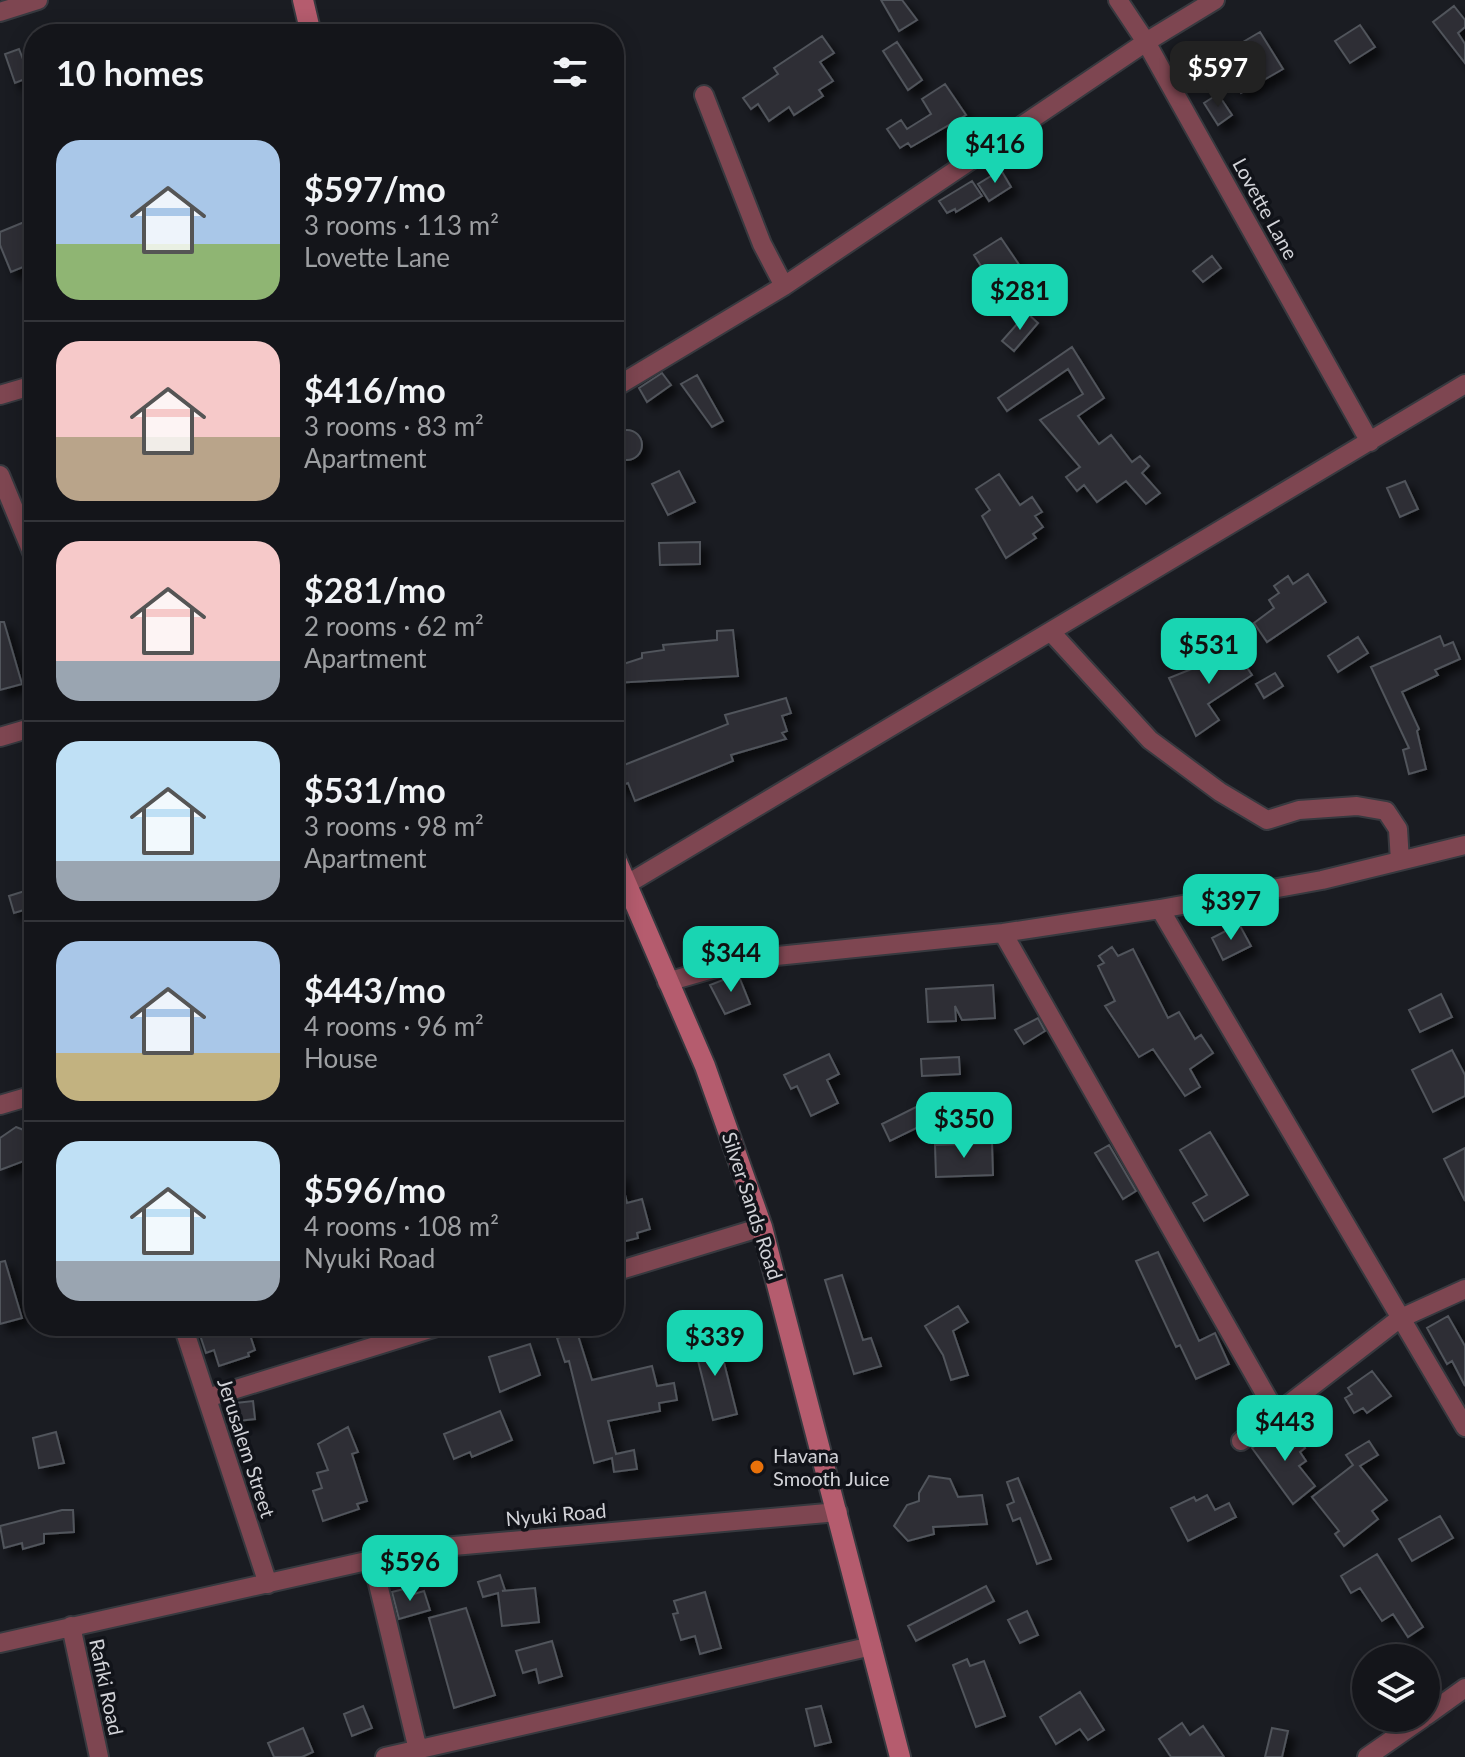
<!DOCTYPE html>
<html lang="en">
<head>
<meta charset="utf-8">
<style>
  :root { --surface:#14151a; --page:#212227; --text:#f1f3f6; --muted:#9d9fa2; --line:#333439; --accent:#19d5b2 }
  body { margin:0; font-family:Lato,sans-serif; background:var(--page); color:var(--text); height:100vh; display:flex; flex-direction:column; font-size:30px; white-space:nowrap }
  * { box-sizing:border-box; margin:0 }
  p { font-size:26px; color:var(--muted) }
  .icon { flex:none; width:44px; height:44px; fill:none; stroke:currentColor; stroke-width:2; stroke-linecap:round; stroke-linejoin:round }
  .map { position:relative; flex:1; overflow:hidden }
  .side { position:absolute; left:24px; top:24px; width:600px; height:1312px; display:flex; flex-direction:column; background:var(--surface); border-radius:32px; box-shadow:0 4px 20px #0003,0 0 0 2px var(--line) }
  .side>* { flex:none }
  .tools { position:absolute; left:1352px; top:1644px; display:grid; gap:16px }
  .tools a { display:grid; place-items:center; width:88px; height:88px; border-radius:50%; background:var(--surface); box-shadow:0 4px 20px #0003,0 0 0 2px var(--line); font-size:40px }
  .price { position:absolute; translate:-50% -68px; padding:0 18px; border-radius:16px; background:var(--accent); color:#111; font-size:26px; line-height:52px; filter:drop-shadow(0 2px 4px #0008) }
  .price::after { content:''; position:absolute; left:50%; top:48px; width:24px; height:18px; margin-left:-12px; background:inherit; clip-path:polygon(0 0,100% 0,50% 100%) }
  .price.on { background:#222; color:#fff }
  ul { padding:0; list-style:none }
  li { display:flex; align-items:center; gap:24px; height:200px; padding:0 32px }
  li+li { border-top:2px solid var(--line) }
  li span { display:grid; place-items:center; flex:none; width:224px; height:160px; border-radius:24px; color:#555 }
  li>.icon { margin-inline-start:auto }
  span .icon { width:96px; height:96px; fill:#fffc; stroke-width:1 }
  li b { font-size:34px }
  h2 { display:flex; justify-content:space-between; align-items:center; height:96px; padding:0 32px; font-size:34px }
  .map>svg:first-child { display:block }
  .building { fill:#2d2f36; stroke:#51545b; stroke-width:2; filter:url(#shadow) }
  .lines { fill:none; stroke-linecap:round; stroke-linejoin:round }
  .street-casing { stroke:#37393f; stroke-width:22 }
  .secondary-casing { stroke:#37393f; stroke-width:24 }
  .street { stroke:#7e4651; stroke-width:18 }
  .secondary { stroke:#b55c6e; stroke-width:20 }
  .food-dot { fill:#e8710a; stroke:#111319; stroke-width:3 }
  .labels { text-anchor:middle; stroke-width:7; stroke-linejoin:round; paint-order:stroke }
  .street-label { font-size:20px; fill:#d1d2d7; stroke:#111319 }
  .poi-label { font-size:20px; fill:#d1d2d7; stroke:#111319; text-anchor:start }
</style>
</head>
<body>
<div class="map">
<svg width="1465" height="1757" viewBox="0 0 1465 1757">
  <defs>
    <filter id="shadow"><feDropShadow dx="7" dy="7" stdDeviation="4" flood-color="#0009"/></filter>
  </defs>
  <rect width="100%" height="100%" fill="#1a1c22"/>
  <path class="building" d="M881 0H902L917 20 899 31Z
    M1454 6 1465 20V27L1458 33 1465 44V63L1433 22Z
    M1360 25 1375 47 1350 63 1335 41Z
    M1260 32 1283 69 1241 93 1219 56Z
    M822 36 834 53 820 62 833 81 819 90 823 96 794 115 789 107 769 121 758 104 751 109 743 98 778 74 774 68Z
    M897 42 922 80 908 90 883 51Z
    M19 49 30 77 15 83 5 54Z
    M945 84 966 115 911 147 908 143 900 148 887 129 901 120 907 129 931 114 922 99Z
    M1218 94 1232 115 1218 125 1204 103Z
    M1001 170 1011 187 989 201 978 184Z
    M972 181 982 196 956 212 955 209 947 213 939 201Z
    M34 218V251L24 255 28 265 11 272 0 245V232Z
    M1001 238 1026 275 998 293 974 255Z
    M1212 256 1221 268 1203 282 1193 271Z
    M1027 313 1038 323 1014 351 1002 341Z
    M1072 347 1104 398 1078 416 1099 444 1111 435 1132 462 1140 456 1149 466 1142 473 1160 493 1146 504 1126 481 1097 502 1084 485 1077 491 1066 477 1080 467 1040 420 1083 394 1068 369 1007 411 998 398Z
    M662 373 671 385 647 402 639 388Z
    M697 375 723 421 712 427 681 384Z
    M612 445a15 15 0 1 1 30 0a15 15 0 1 1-30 0Z
    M679 471 695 502 668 515 652 484Z
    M999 474 1020 505 1032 497 1042 512 1035 516 1043 527 1033 534 1036 538 1006 558 982 516 990 510 976 489Z
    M1405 481 1418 509 1400 517 1387 488Z
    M700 542V564L660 565 659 543Z
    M1308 574 1326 602 1267 642 1254 623 1274 608 1269 600 1279 593 1274 586 1288 576 1293 584Z
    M0 622H4L22 684 0 690Z
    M733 630 738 676 614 683V667L642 658V653L664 650 663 645 717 640V631Z
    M1440 636 1444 646 1453 642 1460 659 1435 670 1438 675 1402 692 1419 729 1417 731 1426 769 1409 774 1403 750 1409 748 1371 667Z
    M1358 637 1368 653 1338 672 1328 656Z
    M1231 644 1252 675 1208 704 1219 720 1196 736 1169 678 1194 668Z
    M1275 673 1283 686 1264 698 1256 684Z
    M786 698 791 713 782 716 787 731 782 733 786 739 731 755 733 761 635 801 628 783 614 788V769L728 724 725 715Z
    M34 888V907L14 913 9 896Z
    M1239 924 1251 946 1223 960 1212 938Z
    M1112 947 1118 956 1133 949 1168 1018 1179 1012 1195 1039 1201 1035 1213 1053 1190 1069 1200 1087 1185 1096 1153 1049 1139 1057 1105 1006 1115 1001 1098 966 1104 963 1099 956Z
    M738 974 750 1004 725 1014 710 985Z
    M993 985 995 1018 962 1020 955 1006 956 1021 928 1022 926 989Z
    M1441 994 1452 1017 1420 1032 1409 1010Z
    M1038 1018 1045 1031 1024 1044 1015 1030Z
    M1452 1050 1465 1075V1096L1433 1112 1412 1070Z
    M829 1054 839 1074 827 1080 838 1103 811 1116 797 1086 791 1089 784 1075Z
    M959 1057 960 1074 922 1076 921 1059Z
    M932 1099 941 1116 890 1141 882 1124Z
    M16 1127 29 1132 33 1151 24 1161 0 1170V1138Z
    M1210 1132 1248 1195 1204 1221 1193 1203 1207 1195 1180 1150Z
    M992 1143 993 1175 936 1177 935 1145Z
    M1109 1145 1136 1191 1123 1199 1095 1153Z
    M1465 1148V1201L1444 1159Z
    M614 1174H620L627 1203 642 1199 650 1229 637 1233 638 1238 614 1244Z
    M1158 1252 1199 1341 1215 1333 1229 1364 1196 1379 1180 1345 1176 1347 1136 1261Z
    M5 1261 22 1318 0 1324V1262Z
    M842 1275 863 1340 871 1338 881 1366 854 1374 825 1280Z
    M958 1306 968 1322 953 1331 968 1375 951 1380 943 1355 925 1326Z
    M1448 1316 1465 1346V1386L1452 1361 1447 1364 1427 1328Z
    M197 1326H247L255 1350 248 1353 249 1356 219 1366 214 1350 206 1353Z
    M577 1332 592 1380 652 1366 657 1386 674 1383 677 1400 659 1403 660 1411 608 1421 616 1454 634 1450 637 1469 614 1472 612 1458 594 1463 569 1361 565 1362 557 1338Z
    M717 1335 737 1414 713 1420 693 1341Z
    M530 1344 540 1375 500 1392 489 1357Z
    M1372 1371 1391 1396 1367 1413 1363 1408 1354 1413 1345 1398 1352 1394 1348 1388Z
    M253 1401 255 1419 229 1422 227 1404Z
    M500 1411 512 1440 472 1457 470 1452 454 1459 444 1434Z
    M348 1427 358 1452 352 1454 367 1501 357 1504 359 1509 323 1521 313 1491 322 1488 317 1473 328 1470 318 1444Z
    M1280 1427 1289 1440 1296 1435 1305 1448 1300 1452 1306 1461 1299 1466 1315 1486 1293 1504 1252 1448Z
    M56 1432 64 1463 39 1468 33 1438Z
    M1369 1441 1378 1455 1360 1466 1387 1500 1372 1511 1378 1519 1344 1546 1335 1534 1339 1531 1312 1497 1353 1465 1346 1455Z
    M929 1476 950 1479 958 1497 982 1495 987 1524 933 1527 934 1534 908 1541 894 1526 907 1505 919 1501V1493Z
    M1018 1478 1051 1559 1037 1564 1020 1518 1013 1521 1007 1505 1014 1502 1007 1482Z
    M1207 1495 1215 1510 1229 1503 1236 1517 1188 1541 1171 1508 1194 1497 1196 1501Z
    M62 1510H73L74 1532 44 1534V1543L23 1549 22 1543 4 1548 0 1526Z
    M1440 1516 1453 1538 1412 1561 1399 1539Z
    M1377 1554 1423 1627 1408 1637 1393 1614 1382 1621 1360 1588 1351 1593 1341 1576Z
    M500 1575 505 1590 502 1591 535 1588 539 1622 502 1626 498 1593 483 1597 478 1582Z
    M986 1586 994 1601 916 1641 908 1626Z
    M412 1587 414 1594 424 1591 430 1610 399 1619 392 1592Z
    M705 1592 721 1648 700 1654 695 1636 681 1640 673 1614 678 1613 674 1601Z
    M466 1608 495 1695 454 1708 429 1618Z
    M1027 1611 1038 1635 1020 1643 1008 1620Z
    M552 1641 562 1676 539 1683 536 1669 523 1673 516 1651Z
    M967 1659 970 1666 984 1661 1005 1716 976 1727 953 1665Z
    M1080 1692 1104 1730 1088 1740 1080 1729 1056 1744 1040 1717Z
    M363 1706 372 1728 352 1736 344 1714Z
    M821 1706 831 1742 815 1746 806 1709Z
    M1182 1723 1190 1735 1203 1726 1224 1757H1171L1159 1739Z
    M303 1728 313 1752 302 1757H274L268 1743Z
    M1272 1728 1288 1731 1282 1757H1265Z"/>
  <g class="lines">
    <defs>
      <path id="street" d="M1118 0 1146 42 1370 442
        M0 12 38 0
        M704 95 762 244 784 286
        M614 388 784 286 1146 42 1215 0
        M0 395 34 385
        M0 475 34 557
        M1051 632 1150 740 1220 792 1267 820 1299 810 1357 806 1386 811 1398 829 1400 861
        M0 737 34 727
        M614 892 1465 384
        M1160 909 1465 1427
        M1003 933 1276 1413
        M667 982 747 959 1003 933 1160 909 1322 880 1465 845
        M0 1105 34 1095
        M614 1272 762 1227
        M183 1326 268 1584
        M207 1398 440 1326
        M1241 1441 1399 1319 1465 1289
        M372 1559 418 1750
        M71 1626 99 1757
        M0 1643 420 1549 838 1512
        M1426 1716 1465 1688
        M385 1757 872 1646
        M1367 1757 1423 1718"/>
      <path id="secondary" d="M303 0 311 34
        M614 855 705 1066 762 1227 900 1757"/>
    </defs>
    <use href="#street" class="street-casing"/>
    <use href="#secondary" class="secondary-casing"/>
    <use href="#street" class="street"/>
    <use href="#secondary" class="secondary"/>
  </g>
  <circle class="food-dot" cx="757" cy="1467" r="8"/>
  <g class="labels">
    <g class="street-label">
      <text transform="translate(1265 209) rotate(61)" y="7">Lovette Lane</text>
      <text transform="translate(752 1206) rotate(72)" y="7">Silver Sands Road</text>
      <text transform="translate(246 1448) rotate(72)" y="7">Jerusalem Street</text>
      <text transform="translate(556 1515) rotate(-5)" y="7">Nyuki Road</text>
      <text transform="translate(106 1687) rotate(78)" y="7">Rafiki Road</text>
    </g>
    <g class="poi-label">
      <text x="773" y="1463">Havana<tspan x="773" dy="23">Smooth Juice</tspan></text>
    </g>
  </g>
</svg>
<div class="tools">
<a><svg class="icon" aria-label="layers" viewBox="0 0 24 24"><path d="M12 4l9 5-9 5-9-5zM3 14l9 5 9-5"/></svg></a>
</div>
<b class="price on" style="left:1218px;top:109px">$597</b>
<b class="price" style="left:995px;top:185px">$416</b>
<b class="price" style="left:1020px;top:332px">$281</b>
<b class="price" style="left:1209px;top:686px">$531</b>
<b class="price" style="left:1231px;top:942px">$397</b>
<b class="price" style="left:731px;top:994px">$344</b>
<b class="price" style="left:964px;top:1160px">$350</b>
<b class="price" style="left:715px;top:1378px">$339</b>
<b class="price" style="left:1285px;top:1463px">$443</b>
<b class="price" style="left:410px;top:1603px">$596</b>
<section class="side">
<h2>10 homes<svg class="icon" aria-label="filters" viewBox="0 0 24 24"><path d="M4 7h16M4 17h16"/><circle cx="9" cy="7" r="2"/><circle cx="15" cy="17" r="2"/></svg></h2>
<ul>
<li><span style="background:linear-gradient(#a9c7e8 65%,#8fb573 0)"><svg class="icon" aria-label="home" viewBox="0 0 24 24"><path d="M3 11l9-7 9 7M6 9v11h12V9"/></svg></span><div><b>$597/mo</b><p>3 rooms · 113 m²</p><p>Lovette Lane</p></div></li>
<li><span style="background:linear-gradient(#f6c9c9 60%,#b9a48a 0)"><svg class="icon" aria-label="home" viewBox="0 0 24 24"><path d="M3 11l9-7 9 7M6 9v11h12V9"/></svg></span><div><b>$416/mo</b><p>3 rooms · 83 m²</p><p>Apartment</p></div></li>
<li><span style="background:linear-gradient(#f6c9c9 75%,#9aa5b1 0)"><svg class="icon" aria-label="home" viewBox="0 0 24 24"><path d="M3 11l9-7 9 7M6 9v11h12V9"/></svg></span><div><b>$281/mo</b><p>2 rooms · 62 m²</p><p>Apartment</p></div></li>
<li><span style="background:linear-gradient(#bfe0f5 75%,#9aa5b1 0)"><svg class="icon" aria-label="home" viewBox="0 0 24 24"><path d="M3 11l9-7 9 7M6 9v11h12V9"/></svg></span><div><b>$531/mo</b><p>3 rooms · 98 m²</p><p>Apartment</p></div></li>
<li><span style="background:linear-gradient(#a9c7e8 70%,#c2b280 0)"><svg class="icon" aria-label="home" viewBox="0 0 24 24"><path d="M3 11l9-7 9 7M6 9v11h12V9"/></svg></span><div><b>$443/mo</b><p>4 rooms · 96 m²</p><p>House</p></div></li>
<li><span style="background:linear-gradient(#bfe0f5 75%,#9aa5b1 0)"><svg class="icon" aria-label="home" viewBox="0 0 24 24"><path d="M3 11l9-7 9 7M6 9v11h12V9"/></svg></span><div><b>$596/mo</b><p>4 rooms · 108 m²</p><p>Nyuki Road</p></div></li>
</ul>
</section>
</div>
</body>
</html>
